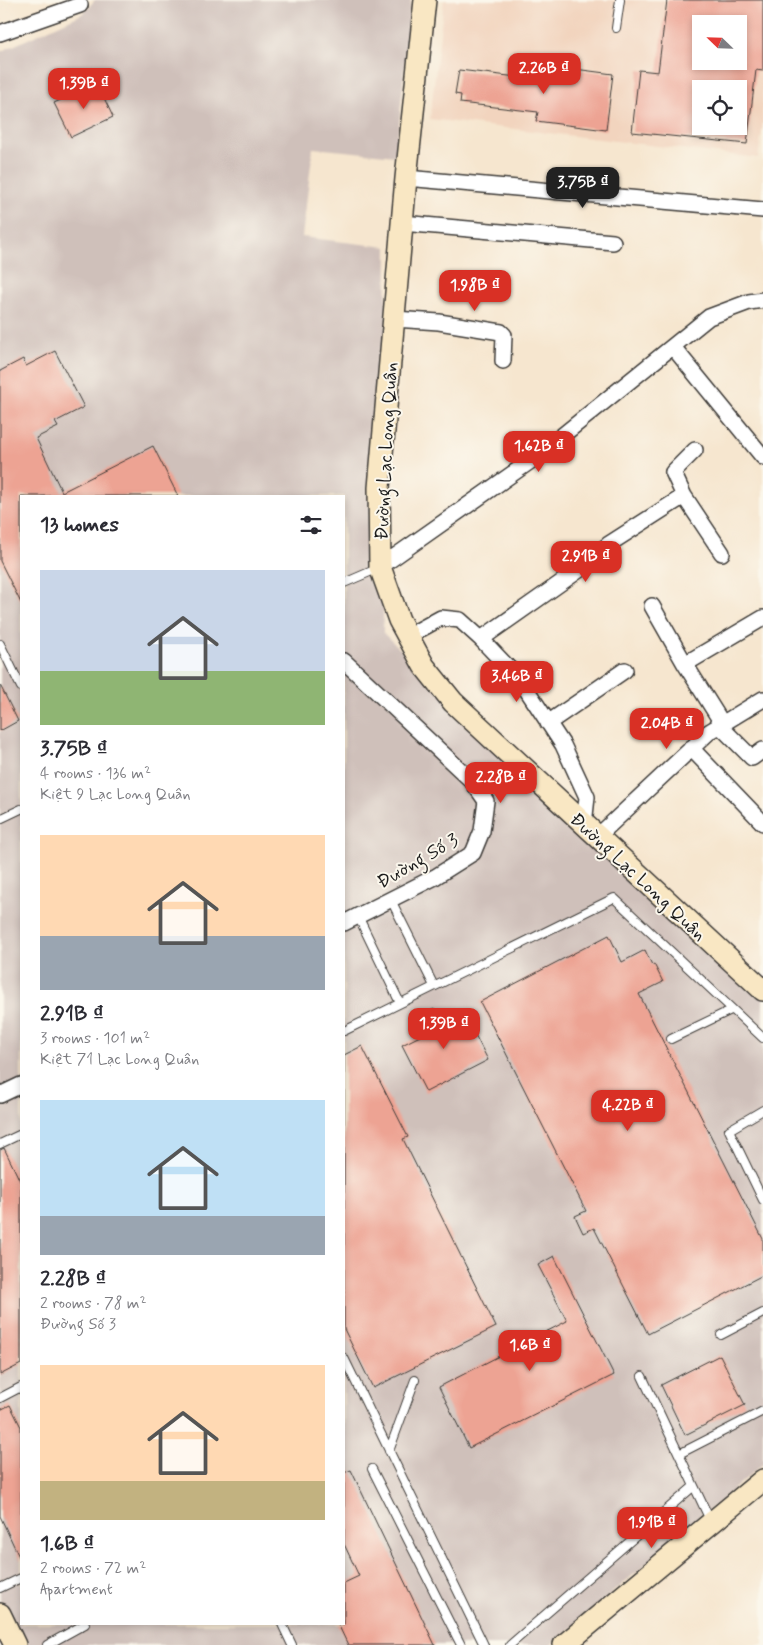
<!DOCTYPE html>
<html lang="en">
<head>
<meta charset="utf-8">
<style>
  :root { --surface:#fff; --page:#f7f7f7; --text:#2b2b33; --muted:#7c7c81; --accent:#d93025 }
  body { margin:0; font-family:Mynerve,sans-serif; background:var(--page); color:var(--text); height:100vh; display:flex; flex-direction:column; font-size:19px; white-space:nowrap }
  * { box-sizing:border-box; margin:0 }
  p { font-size:16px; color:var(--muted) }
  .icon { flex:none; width:28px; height:28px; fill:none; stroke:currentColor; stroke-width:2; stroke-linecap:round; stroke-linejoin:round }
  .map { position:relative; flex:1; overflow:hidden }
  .details { position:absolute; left:20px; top:495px; width:325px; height:1130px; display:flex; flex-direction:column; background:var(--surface); border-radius:0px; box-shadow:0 2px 8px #0003 }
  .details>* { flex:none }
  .needle { width:32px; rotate:293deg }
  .buttons { position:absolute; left:692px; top:15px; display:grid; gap:10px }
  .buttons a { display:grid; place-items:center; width:55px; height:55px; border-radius:0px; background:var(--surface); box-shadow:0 2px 8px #0003; font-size:25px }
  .price { position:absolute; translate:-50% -42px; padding:0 11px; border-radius:10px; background:var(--accent); color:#fff; font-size:16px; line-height:32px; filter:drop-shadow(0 1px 2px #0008) }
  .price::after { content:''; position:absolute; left:50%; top:30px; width:15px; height:11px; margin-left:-8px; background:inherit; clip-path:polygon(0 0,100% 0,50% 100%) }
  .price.on { background:#222; color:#fff }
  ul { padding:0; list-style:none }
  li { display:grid; align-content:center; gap:10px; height:265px; padding:0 20px }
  li span { display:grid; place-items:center; height:155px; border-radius:0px; color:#555 }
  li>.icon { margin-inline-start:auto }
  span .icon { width:90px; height:90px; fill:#fffc; stroke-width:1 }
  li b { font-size:21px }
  h2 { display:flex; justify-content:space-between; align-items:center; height:60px; padding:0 20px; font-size:21px }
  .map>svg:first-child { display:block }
  .built { fill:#f2d4be; fill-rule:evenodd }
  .industrial { fill:#cfc0ba; fill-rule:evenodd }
  .building { fill:#eda393; fill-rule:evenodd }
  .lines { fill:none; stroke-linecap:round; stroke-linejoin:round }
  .lane-casing { stroke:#3d3a37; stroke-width:10 }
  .street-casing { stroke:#3d3a37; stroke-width:18 }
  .secondary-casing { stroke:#3d3a37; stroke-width:24 }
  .lane { stroke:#fff; stroke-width:8 }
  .street { stroke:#fff; stroke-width:15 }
  .secondary { stroke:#f9e7c3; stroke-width:21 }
  .labels { text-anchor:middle; stroke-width:4; stroke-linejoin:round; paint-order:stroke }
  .street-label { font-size:19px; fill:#1c1c1c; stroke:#fbf7ec }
</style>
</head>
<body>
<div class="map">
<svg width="763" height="1645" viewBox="0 0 763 1645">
  <rect width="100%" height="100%" fill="#fbf7ec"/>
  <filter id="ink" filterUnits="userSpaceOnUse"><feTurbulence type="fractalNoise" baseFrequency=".02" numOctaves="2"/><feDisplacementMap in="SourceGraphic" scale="10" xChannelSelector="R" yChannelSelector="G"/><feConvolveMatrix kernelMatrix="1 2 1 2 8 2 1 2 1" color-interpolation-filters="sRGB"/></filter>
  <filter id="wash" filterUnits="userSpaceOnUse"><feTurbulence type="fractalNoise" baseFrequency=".0096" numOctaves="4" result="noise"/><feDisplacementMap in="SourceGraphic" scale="20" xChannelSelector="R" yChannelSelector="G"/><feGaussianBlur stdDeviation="1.12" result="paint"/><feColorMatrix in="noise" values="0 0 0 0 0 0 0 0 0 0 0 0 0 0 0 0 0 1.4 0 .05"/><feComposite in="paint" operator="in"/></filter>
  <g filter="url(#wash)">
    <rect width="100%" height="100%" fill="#f6e6cf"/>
    <path class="built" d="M444 0H763V123L758 158 430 119ZM701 24H739V61H701ZM701 89H739V126H701Z"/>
    <path class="industrial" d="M95 0H411L396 156 313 148 302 237 387 247 383 633 763 990V1464L551 1645H0V52L82 14ZM21 496H344V1624H21Z"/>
    <g id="blocks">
      <path class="building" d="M667 0H763V71L756 70 747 144 632 132 639 70 658 72ZM701 24H739V61H701ZM701 89H739V126H701Z
        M544 65 613 74 606 130 536 121 538 112 460 103 461 95 455 94 459 70 542 80Z
        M97 83 113 117 71 137 54 103Z
        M55 351 84 407 55 422 58 427 36 438 62 492 153 446 178 496H21V603L0 561V371L23 359 26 366Z
        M0 685 18 721 0 731Z
        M609 935 622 962 645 950 652 965 654 964 663 982 639 994 763 1239V1275L648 1334 594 1228 583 1233 575 1216 586 1211 480 1002Z
        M434 1009 442 1025 464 1013 488 1060 426 1092 402 1045 426 1033 418 1017Z
        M362 1046 408 1137 403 1139 496 1327 373 1388 344 1329V1055Z
        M4 1148 21 1183V1364L0 1375V1150Z
        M554 1256 614 1375 469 1448 439 1387 567 1321 538 1265Z
        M720 1355 745 1405 685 1435 661 1385Z
        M10 1405 21 1427V1561L0 1516V1410Z
        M351 1470 435 1645H348L338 1624H344V1583L359 1576 344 1544V1473Z"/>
    </g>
  </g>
  <g filter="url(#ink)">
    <use href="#blocks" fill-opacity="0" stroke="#3d3a37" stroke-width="1"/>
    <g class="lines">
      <defs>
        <path id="lane" d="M616 28 620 0
          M344 583 379 568
          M0 644 21 687
          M0 819 21 809
          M391 900 434 986
          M358 916 400 1003
          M344 1031 614 898 763 1038
          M671 1039 731 1010
          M763 1110 729 1130 763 1200
          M0 1144 21 1134
          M721 1335 763 1313
          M344 1358 484 1645
          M642 1376 711 1522
          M0 1398 21 1387
          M389 1451 415 1380
          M679 1454 763 1411
          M372 1469 461 1645
          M0 1588 21 1578
          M282 1624 292 1645
          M47 1645 85 1624
          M510 1645 694 1486"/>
        <path id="street" d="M0 33 80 5
          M406 178 763 210
          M402 223 613 242
          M394 319 439 322 501 332 504 335 503 361
          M673 347 763 457
          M684 496 673 472 695 450
          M380 567 532 460 709 317 749 302 763 300
          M652 606 685 664 722 723
          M408 636 441 618 460 620 481 639 521 681 563 745 587 797 584 825
          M481 639 579 570 609 544 684 496 722 553
          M344 661 472 781 486 801 482 831 473 853 435 877 344 923
          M685 664 763 618
          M548 723 625 670
          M719 725 752 758 763 750
          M691 748 763 823
          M597 837 709 732 763 699
          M0 1095 21 1085"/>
        <path id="secondary" d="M425 0 406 178 379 488 380 567 399 620 424 666 453 702 763 990
          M0 1614 15 1645
          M564 1645 763 1480"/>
      </defs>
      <use href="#lane" class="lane-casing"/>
      <use href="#street" class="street-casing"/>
      <use href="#secondary" class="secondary-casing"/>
      <use href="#lane" class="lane"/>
      <use href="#street" class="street"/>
      <use href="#secondary" class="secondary"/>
    </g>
  </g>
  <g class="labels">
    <g class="street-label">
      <text transform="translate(385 451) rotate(-87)" y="7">Đường Lạc Long Quân</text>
      <text transform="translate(417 860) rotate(-30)" y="7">Đường Số 3</text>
      <text transform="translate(639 876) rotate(43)" y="7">Đường Lạc Long Quân</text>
    </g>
  </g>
</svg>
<div class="buttons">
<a><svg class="needle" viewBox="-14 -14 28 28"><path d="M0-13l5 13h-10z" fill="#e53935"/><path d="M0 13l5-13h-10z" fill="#7c7c81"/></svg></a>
<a><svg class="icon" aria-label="locate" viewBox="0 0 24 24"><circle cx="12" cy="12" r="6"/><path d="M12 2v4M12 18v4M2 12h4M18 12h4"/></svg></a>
</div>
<b class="price" style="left:544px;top:95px">2.26B ₫</b>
<b class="price" style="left:84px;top:110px">1.39B ₫</b>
<b class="price on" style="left:583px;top:209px">3.75B ₫</b>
<b class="price" style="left:475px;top:312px">1.98B ₫</b>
<b class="price" style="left:539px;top:473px">1.62B ₫</b>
<b class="price" style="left:586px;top:583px">2.91B ₫</b>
<b class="price" style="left:517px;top:703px">3.46B ₫</b>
<b class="price" style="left:667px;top:750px">2.04B ₫</b>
<b class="price" style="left:501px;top:804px">2.28B ₫</b>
<b class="price" style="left:444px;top:1050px">1.39B ₫</b>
<b class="price" style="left:628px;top:1132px">4.22B ₫</b>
<b class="price" style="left:530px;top:1372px">1.6B ₫</b>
<b class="price" style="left:652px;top:1549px">1.91B ₫</b>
<section class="details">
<h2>13 homes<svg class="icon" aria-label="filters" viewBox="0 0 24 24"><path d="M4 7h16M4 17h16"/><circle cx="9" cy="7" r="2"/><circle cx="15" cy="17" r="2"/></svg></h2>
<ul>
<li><span style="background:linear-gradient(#c9d6e8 65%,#8fb573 0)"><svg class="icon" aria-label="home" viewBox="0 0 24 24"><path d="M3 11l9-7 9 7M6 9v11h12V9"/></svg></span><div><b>3.75B ₫</b><p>4 rooms · 136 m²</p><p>Kiệt 9 Lạc Long Quân</p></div></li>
<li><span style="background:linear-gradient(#ffd9b3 65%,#9aa5b1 0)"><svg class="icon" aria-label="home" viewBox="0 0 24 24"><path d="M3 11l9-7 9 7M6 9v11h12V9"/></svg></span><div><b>2.91B ₫</b><p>3 rooms · 101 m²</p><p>Kiệt 71 Lạc Long Quân</p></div></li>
<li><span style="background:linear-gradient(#bfe0f5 75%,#9aa5b1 0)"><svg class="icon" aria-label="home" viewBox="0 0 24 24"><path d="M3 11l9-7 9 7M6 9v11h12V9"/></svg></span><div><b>2.28B ₫</b><p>2 rooms · 78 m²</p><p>Đường Số 3</p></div></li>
<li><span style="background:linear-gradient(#ffd9b3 75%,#c2b280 0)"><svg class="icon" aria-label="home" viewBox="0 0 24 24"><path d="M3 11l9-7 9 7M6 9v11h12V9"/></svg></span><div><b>1.6B ₫</b><p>2 rooms · 72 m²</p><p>Apartment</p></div></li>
</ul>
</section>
</div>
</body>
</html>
